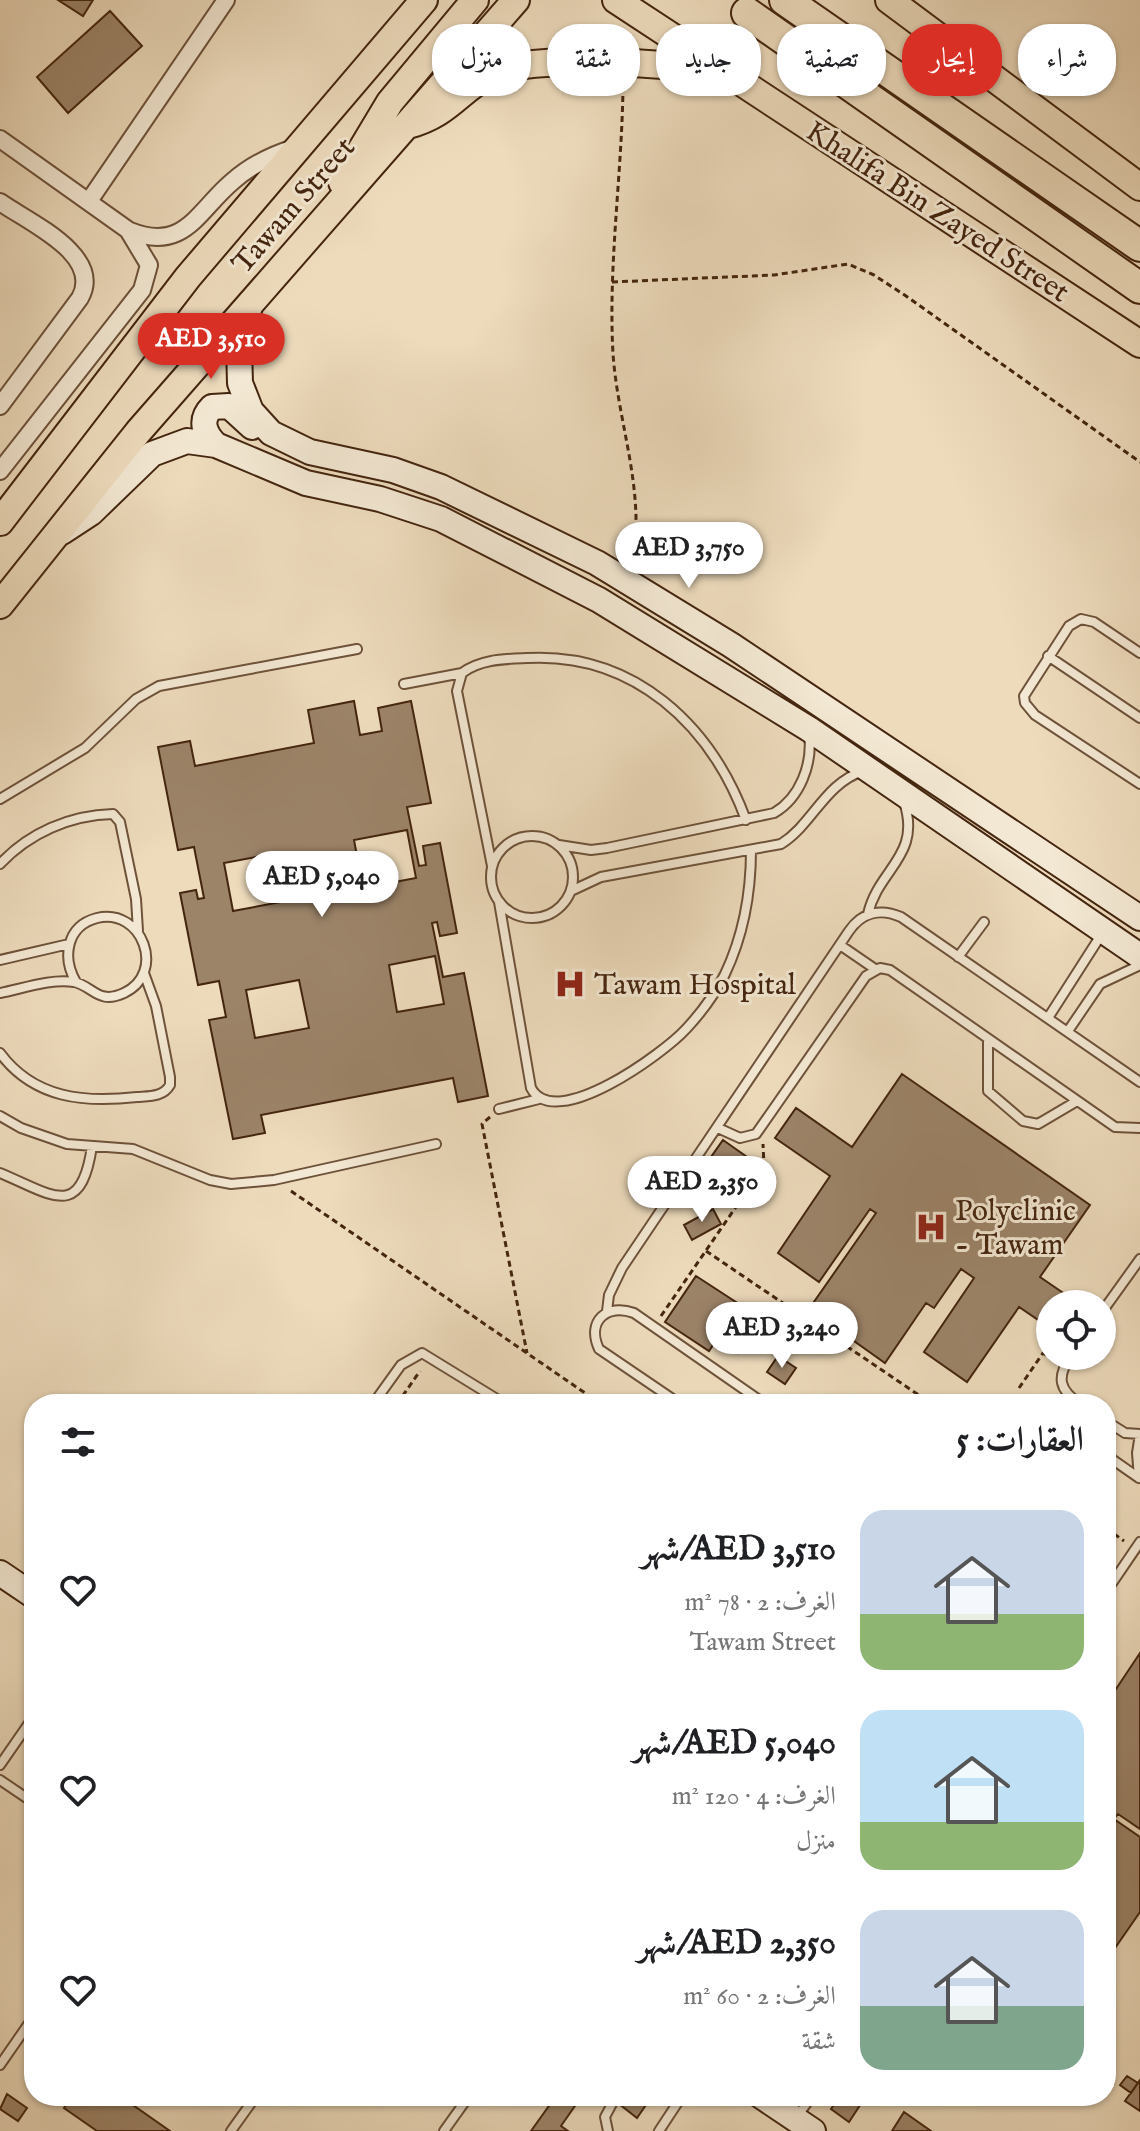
<!DOCTYPE html>
<html lang="ar">
<head>
<meta charset="utf-8">
<style>
  :root { --surface:#fff; --page:#f6f6f6; --text:#202124; --muted:#757577; --accent:#d93025 }
  body { margin:0; font-family:"IM FELL English",Amiri,serif; background:var(--page); color:var(--text); direction:rtl; height:100vh; display:flex; flex-direction:column; font-size:30px; white-space:nowrap }
  * { box-sizing:border-box; margin:0 }
  p { font-size:26px; color:var(--muted) }
  .icon { flex:none; width:44px; height:44px; fill:none; stroke:currentColor; stroke-width:2; stroke-linecap:round; stroke-linejoin:round }
  .map { position:relative; flex:1; overflow:hidden; direction:ltr }
  .sheet { position:absolute; left:24px; top:1394px; width:1092px; height:712px; display:flex; flex-direction:column; background:var(--surface); border-radius:32px; box-shadow:0 2px 6px #0004; direction:rtl }
  .sheet>* { flex:none }
  .guide { position:absolute; left:24px; top:24px; width:1092px; height:72px; direction:rtl; display:flex; gap:16px }
  .buttons { position:absolute; left:1036px; top:1290px; display:grid; gap:16px }
  .buttons a { display:grid; place-items:center; width:80px; height:80px; border-radius:50%; background:var(--surface); box-shadow:0 2px 6px #0004; font-size:40px }
  .price { position:absolute; translate:-50% -68px; padding:0 18px; border-radius:28px; background:#fff; color:#222; font-size:26px; line-height:52px; filter:drop-shadow(0 2px 4px #0008) }
  .price::after { content:''; position:absolute; left:50%; top:48px; width:24px; height:18px; margin-left:-12px; background:inherit; clip-path:polygon(0 0,100% 0,50% 100%) }
  .price.selected { background:var(--accent); color:#fff }
  ul { padding:0; list-style:none }
  li { display:flex; align-items:center; gap:24px; height:200px; padding:0 32px }
  li span { display:grid; place-items:center; flex:none; width:224px; height:160px; border-radius:24px; color:#555 }
  li>.icon { margin-inline-start:auto }
  span .icon { width:96px; height:96px; fill:#fffc; stroke-width:1 }
  li b { font-size:34px }
  h2 { display:flex; justify-content:space-between; align-items:center; height:96px; padding:0 32px; font-size:34px }
  .pill { padding:0 28px; border-radius:32px; background:var(--surface); box-shadow:0 2px 6px #0004; font-size:28px; line-height:72px }
  .pill.selected { background:var(--accent); color:#fff }
  .map>svg:first-child { display:block }
  .building { fill:#9c8469; stroke:#44250f; stroke-width:2; fill-rule:evenodd }
  .lines { fill:none; stroke-linecap:round; stroke-linejoin:round }
  .lane-casing { stroke:#6e523a; stroke-width:12 }
  .street-casing { stroke:#6e523a; stroke-width:20 }
  .secondary-casing { stroke:#44250f; stroke-width:28 }
  .primary-casing { stroke:#44250f; stroke-width:30 }
  .highway-casing { stroke:#44250f; stroke-width:34 }
  .path { stroke:#44250f; stroke-width:3; stroke-dasharray:6 4; stroke-linecap:butt }
  .lane { stroke:#f3e8d3; stroke-width:8 }
  .street { stroke:#f3e8d3; stroke-width:16 }
  .secondary { stroke:#f3e8d3; stroke-width:24 }
  .primary { stroke:#eddbbc; stroke-width:26 }
  .highway { stroke:#eddbbc; stroke-width:30 }
  .labels { text-anchor:middle; stroke-width:6; stroke-linejoin:round; paint-order:stroke }
  .street-label { font-size:30px; fill:#44250f; stroke:#f3e8d3 }
  .poi-label { font-size:30px; fill:#44250f; stroke:#f3e8d3; text-anchor:start }
</style>
</head>
<body>
<div class="map">
<svg width="1140" height="2131" viewBox="0 0 1140 2131">
  <rect width="100%" height="100%" fill="#eddbbc"/>
  <filter id="stains"><feTurbulence type="fractalNoise" baseFrequency=".0025" numOctaves="4"/><feColorMatrix values="0 0 0 0 .2 0 0 0 0 .09 0 0 0 0 .02 0 0 0 .5 -.17"/></filter>
  <radialGradient id="worn" r=".72"><stop offset=".6" stop-color="#630" stop-opacity="0"/><stop offset="1" stop-color="#630" stop-opacity=".3"/></radialGradient>
  <path class="building" d="M58 0H93L83 16Z
    M110 11 142 46 68 113 37 77Z
    M354 701 360 735 382 731 378 708 411 701 431 803 407 807 419 866 426 865 423 846 440 843 457 933 440 936 437 922 432 923 443 977 464 973 488 1096 458 1102 453 1078 261 1115 265 1133 233 1139 209 1020 226 1017 219 981 198 985 180 893 196 890 198 899 204 898 194 847 178 850 158 747 190 741 195 766 314 743 308 710ZM407 830 416 878 363 888 354 840ZM277 853 286 901 233 911 224 863ZM435 956 444 1004 397 1012 389 965ZM299 980 309 1028 255 1038 246 990Z
    M902 1074 1090 1205 1040 1277 1078 1303 1050 1304V1328L1019 1307 967 1382 924 1352 974 1278 961 1269 934 1308 926 1303 885 1363 809 1309 876 1213 870 1209 819 1282 778 1253 830 1176 775 1138 796 1108 852 1147Z
    M723 1140 757 1164 733 1198 699 1174Z
    M713 1209 721 1224 692 1240 684 1225Z
    M696 1276 739 1304 732 1314 754 1329 738 1353 717 1339 709 1351 665 1322Z
    M778 1356 796 1368 785 1384 767 1372Z
    M1140 1653V1829L1118 1814 1114 1819 1140 1837V1912L1113 1951 1106 1947V1704Z
    M1127 2076 1138 2083 1131 2093 1120 2085Z
    M1140 2080V2111L1125 2101Z
    M7 2094 27 2108 18 2121 0 2109Z
    M73 2096H120L170 2131H97L64 2108Z
    M556 2096H567L577 2103 561 2126 568 2131H531Z
    M609 2096H652L637 2118Z
    M840 2096H866L849 2122 831 2109Z
    M904 2112 931 2131H892Z"/>
  <g class="lines">
    <defs>
      <path id="lane" d="M1140 653 1094 622 1081 619 1069 626 1024 696 1025 703 1035 715 1140 784
        M1048 656 1140 718
        M404 684 462 673
        M0 799 85 748 136 699 159 686 357 649
        M491 877a41 41 0 1 1 82 0a41 41 0 1 1-82 0Z
        M559 845 591 850 607 848 774 813C800 798 813 764 809 734
        M0 864C29 833 70 815 113 814L120 822 136 899 138 931
        M492 866 457 691 462 673C480 659 505 659 527 658 634 652 711 725 746 820
        M571 891 601 877 781 844C813 824 824 784 863 771
        M499 902 531 1088C555 1133 664 1053 686 1029 701 1013 715 994 725 974 744 934 751 894 751 850
        M868 914C878 869 922 856 904 802
        M840 945 875 969
        M958 957 984 922
        M0 960 69 944
        M0 993C21 989 52 978 74 982 93 986 98 1005 124 993 167 973 142 907 97 918 66 926 62 958 76 982
        M1048 1018 1103 932
        M1068 1031 1100 984 1140 965
        M988 1039V1091L1023 1121 1038 1124 1077 1101
        M0 1053C34 1099 85 1103 137 1097 150 1096 163 1097 170 1085V1077L156 1006 144 973
        M499 1109 539 1099
        M0 1116 21 1128 67 1144 133 1149 210 1180 231 1184 274 1180 436 1144
        M718 1128 740 1138 756 1134 866 976 880 968 890 970 1115 1127 1140 1128
        M0 1173C51 1194 81 1222 92 1146
        M607 1311 609 1295 622 1268 849 931C862 912 881 908 901 917L1140 1082
        M1102 1312 1140 1259
        M1071 1356C1056 1377 1059 1390 1080 1404
        M1025 1400 1031 1404
        M373 1404 401 1365 422 1353 505 1404
        M680 1404 599 1349C586 1321 607 1303 634 1313L765 1404
        M1106 1421 1125 1433 1140 1434
        M1106 1455 1139 1478
        M1139 1478 1137 1453 1140 1434
        M1106 1592 1140 1542
        M0 1765 34 1716
        M0 1780 34 1803
        M0 2065 34 2016
        M796 2118 812 2096
        M231 2131 256 2096
        M444 2131 469 2096
        M608 2131 605 2117 614 2100
        M659 2131 682 2096"/>
      <path id="street" d="M0 139 128 230 149 265 142 290 0 471
        M89 201 226 0
        M0 202C28 222 104 255 80 298L0 406
        M130 231C185 253 198 210 233 181 251 165 272 155 294 148"/>
      <path id="secondary" d="M251 302 239 348 240 383 251 411 271 433 310 452 393 470 441 487 597 563 731 645 1140 918
        M216 445C204 433 199 420 212 407L229 406 252 427
        M62 532 91 513 152 454 187 441 216 445 306 483 380 499 441 519 599 600 809 729 1140 956
        M0 1573 34 1596
        M761 2096 813 2131"/>
      <path id="primary" d="M616 0 1140 344
        M889 0 1140 187
        M408 125C449 114 458 91 490 74 527 54 671 62 714 72
        M342 182 390 102 475 0
        M0 522 188 277 424 0
        M0 605 138 432 516 0"/>
      <path id="highway" d="M785 0 1140 246
        M747 13 1140 288"/>
    </defs>
    <use href="#lane" class="lane-casing"/>
    <use href="#street" class="street-casing"/>
    <use href="#secondary" class="secondary-casing"/>
    <use href="#primary" class="primary-casing"/>
    <use href="#highway" class="highway-casing"/>
    <path class="path" d="M623 86C622 175 608 265 613 354 618 424 645 489 633 560
      M612 282 774 275 848 264 874 275 906 296 1140 462
      M490 1117 482 1124 527 1353
      M291 1191 601 1404
      M706 1251 932 1404
      M661 1316 764 1166 763 1144
      M1019 1388 1043 1353 1055 1361
      M397 1404 420 1371
      M1106 1528 1124 1541"/>
    <use href="#lane" class="lane"/>
    <use href="#street" class="street"/>
    <use href="#secondary" class="secondary"/>
    <use href="#primary" class="primary"/>
    <use href="#highway" class="highway"/>
  </g>
  <defs>
    <symbol id="hospital-bare" viewBox="-9 -9 18 18"><path d="M-5-5h3v3.5h4V-5h3V5h-3V1.5h-4V5h-3Z" fill="#8f2418" stroke="#f3e8d3" stroke-width="2.5" paint-order="stroke"/></symbol>
  </defs>
  <g fill-rule="evenodd">
    <use href="#hospital-bare" x="548" y="962" width="44" height="44"/>
    <use href="#hospital-bare" x="909" y="1205" width="44" height="44"/>
  </g>
  <g class="labels">
    <g class="street-label">
      <text transform="translate(293 205) rotate(-49)" y="10">Tawam Street</text>
      <text transform="translate(938 211) rotate(33)" y="10">Khalifa Bin Zayed Street</text>
    </g>
    <g class="poi-label">
      <text x="594" y="994">Tawam Hospital</text>
      <text x="955" y="1220">Polyclinic<tspan x="955" dy="34">- Tawam</tspan></text>
    </g>
  </g>
  <rect width="100%" height="100%" filter="url(#stains)"/>
  <rect width="100%" height="100%" fill="url(#worn)"/>
</svg>
<div class="buttons">
<a><svg class="icon" aria-label="locate" viewBox="0 0 24 24"><circle cx="12" cy="12" r="6"/><path d="M12 2v4M12 18v4M2 12h4M18 12h4"/></svg></a>
</div>
<b class="price selected" style="left:211px;top:381px">AED 3,510</b>
<b class="price" style="left:689px;top:590px">AED 3,750</b>
<b class="price" style="left:322px;top:919px">AED 5,040</b>
<b class="price" style="left:702px;top:1224px">AED 2,350</b>
<b class="price" style="left:782px;top:1370px">AED 3,240</b>
<div class="guide">
<a class="pill">شراء</a>
<a class="pill selected">إيجار</a>
<a class="pill">تصفية</a>
<a class="pill">جديد</a>
<a class="pill">شقة</a>
<a class="pill">منزل</a>
</div>
<section class="sheet">
<h2>العقارات: 5<svg class="icon" aria-label="filters" viewBox="0 0 24 24"><path d="M4 7h16M4 17h16"/><circle cx="9" cy="7" r="2"/><circle cx="15" cy="17" r="2"/></svg></h2>
<ul>
<li><span style="background:linear-gradient(#c9d6e8 65%,#8fb573 0)"><svg class="icon" aria-label="home" viewBox="0 0 24 24"><path d="M3 11l9-7 9 7M6 9v11h12V9"/></svg></span><div><b>AED 3,510/شهر</b><p>الغرف: 2 · 78 m²</p><p>Tawam Street</p></div><svg class="icon" aria-label="heart" viewBox="0 0 24 24"><path d="M12 20l-8-8c-3-5 5-10 8-4 3-6 11-1 8 4z"/></svg></li>
<li><span style="background:linear-gradient(#bfe0f5 70%,#8fb573 0)"><svg class="icon" aria-label="home" viewBox="0 0 24 24"><path d="M3 11l9-7 9 7M6 9v11h12V9"/></svg></span><div><b>AED 5,040/شهر</b><p>الغرف: 4 · 120 m²</p><p>منزل</p></div><svg class="icon" aria-label="heart" viewBox="0 0 24 24"><path d="M12 20l-8-8c-3-5 5-10 8-4 3-6 11-1 8 4z"/></svg></li>
<li><span style="background:linear-gradient(#c9d6e8 60%,#7fa58c 0)"><svg class="icon" aria-label="home" viewBox="0 0 24 24"><path d="M3 11l9-7 9 7M6 9v11h12V9"/></svg></span><div><b>AED 2,350/شهر</b><p>الغرف: 2 · 60 m²</p><p>شقة</p></div><svg class="icon" aria-label="heart" viewBox="0 0 24 24"><path d="M12 20l-8-8c-3-5 5-10 8-4 3-6 11-1 8 4z"/></svg></li>
</ul>
</section>
</div>
</body>
</html>
